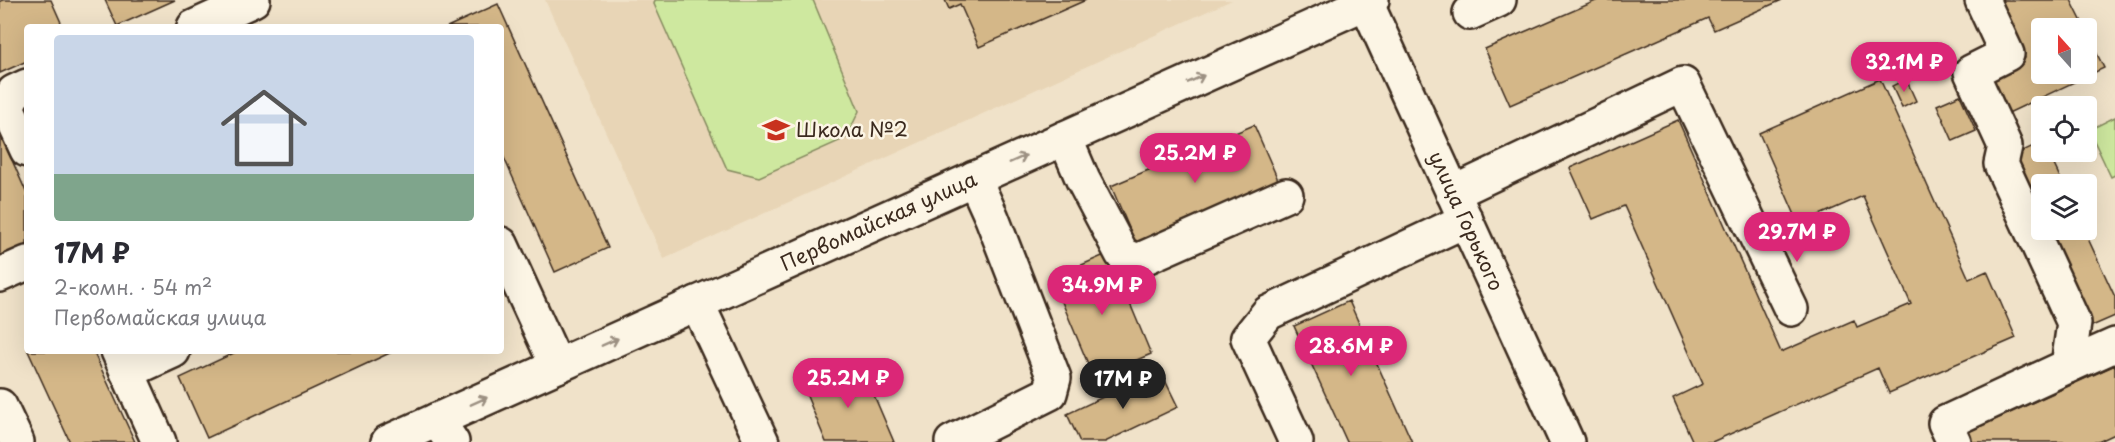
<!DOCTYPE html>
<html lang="ru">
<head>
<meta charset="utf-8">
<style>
  :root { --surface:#fff; --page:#f2f2f3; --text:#2b2b33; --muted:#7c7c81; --line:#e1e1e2; --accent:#db2777 }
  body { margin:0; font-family:"Playpen Sans",sans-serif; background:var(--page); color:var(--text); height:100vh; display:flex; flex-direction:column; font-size:22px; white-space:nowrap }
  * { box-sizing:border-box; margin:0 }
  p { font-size:20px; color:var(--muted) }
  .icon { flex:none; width:33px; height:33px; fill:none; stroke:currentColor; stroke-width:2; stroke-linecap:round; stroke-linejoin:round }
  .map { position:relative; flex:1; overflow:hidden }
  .drawer { position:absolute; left:24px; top:24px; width:480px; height:330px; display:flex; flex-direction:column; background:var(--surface); border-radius:6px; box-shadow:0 6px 24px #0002 }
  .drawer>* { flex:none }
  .needle { width:39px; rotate:339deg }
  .controls { position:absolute; left:2031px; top:18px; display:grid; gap:12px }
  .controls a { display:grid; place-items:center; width:66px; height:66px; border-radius:6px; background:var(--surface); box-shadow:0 6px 24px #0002; font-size:30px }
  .price { position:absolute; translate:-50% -51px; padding:0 14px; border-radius:21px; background:var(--accent); color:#fff; font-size:20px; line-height:39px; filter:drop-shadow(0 2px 3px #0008) }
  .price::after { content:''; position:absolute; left:50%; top:36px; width:18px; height:14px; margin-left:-9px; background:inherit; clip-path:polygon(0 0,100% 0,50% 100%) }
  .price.current { background:#222; color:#fff }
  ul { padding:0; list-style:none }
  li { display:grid; align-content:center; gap:12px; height:318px; padding:0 30px }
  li+li { border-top:2px solid var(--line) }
  li span { display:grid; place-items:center; height:186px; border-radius:6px; color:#555 }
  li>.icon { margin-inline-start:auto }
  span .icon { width:108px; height:108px; fill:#fffc; stroke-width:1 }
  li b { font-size:26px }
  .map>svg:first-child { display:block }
  .built { fill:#e8d5b6 }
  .green { fill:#cee89f; stroke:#84895e; stroke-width:1.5 }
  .building { fill:#d4b788; stroke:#3b2a1e; stroke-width:1.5 }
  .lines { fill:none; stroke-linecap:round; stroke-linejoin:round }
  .minor-casing { stroke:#3b2a1e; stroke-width:38 }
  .major-casing { stroke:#3b2a1e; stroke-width:38 }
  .minor { stroke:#fcf5e5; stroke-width:33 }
  .major { stroke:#fcf5e5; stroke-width:33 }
  .oneway { stroke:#9c9082 }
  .labels { text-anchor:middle; stroke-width:5; stroke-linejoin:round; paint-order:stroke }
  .poi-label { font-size:20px; fill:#3b2a1e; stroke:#fcf5e5; text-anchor:start }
  .street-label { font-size:20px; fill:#3b2a1e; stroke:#fcf5e5 }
</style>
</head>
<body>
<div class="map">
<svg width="2115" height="442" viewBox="0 0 2115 442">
  <rect width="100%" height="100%" fill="#f0e2c9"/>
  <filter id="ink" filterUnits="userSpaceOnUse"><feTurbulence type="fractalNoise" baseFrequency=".0167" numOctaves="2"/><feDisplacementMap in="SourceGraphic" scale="12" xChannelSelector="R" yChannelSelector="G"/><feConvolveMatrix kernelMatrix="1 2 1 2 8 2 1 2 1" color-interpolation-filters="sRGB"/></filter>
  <g filter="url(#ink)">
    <path class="built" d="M545 0H1232L664 259Z"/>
    <path class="green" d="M655 0H813L859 111 846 138 759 177 727 169 654 4Z
      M2115 117V175L2111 177 2089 130Z"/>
    <path class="building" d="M3 0H51L63 27H27V61L0 73V1Z
      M105 0H175L117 26Z
      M945 0H1086L979 47 960 4 949 9Z
      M1598 0H1782L1714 30 1708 18 1510 105 1485 49Z
      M1997 0H2071L2085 28H2042V74H2086V32L2104 68 2000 117 1981 78 2025 58Z
      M498 4 608 248 555 272 501 151V27H447Z
      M1880 79 1969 279 1987 271 2016 338 1889 393 1878 368 1712 442H1693L1673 398 1703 384 1624 206 1593 219 1570 168 1678 120 1781 352 1854 320 1857 327 1911 304 1863 196 1799 224 1759 133Z
      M1906 79 1916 101 1902 108 1892 86Z
      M1960 95 1976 131 1953 141 1937 105Z
      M1254 125 1279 182 1136 244 1111 186Z
      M0 133 27 194V248L0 260Z
      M2042 142V152H2048L2063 184H2042V215L2014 155Z
      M2048 230H2084L2115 297V316L2092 326Z
      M1109 253 1151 354 1094 378 1052 278Z
      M1349 301 1412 442H1347L1294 326Z
      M28 351H93L135 442H70Z
      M238 351H394L207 438 180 378Z
      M861 365 894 442H826L804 389Z
      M2115 365V434L2098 442H1964L1961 435Z
      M1160 370 1178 407 1105 442H1080L1067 414Z"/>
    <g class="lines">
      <defs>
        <g id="minor">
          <path id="s1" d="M1365 0 1567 442"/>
          <path d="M1470 13 1499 0"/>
          <path d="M194 27 253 0"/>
          <path d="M27 86 14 92 7 107 27 150"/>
          <path d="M1065 138 1083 180 1122 254 1137 261 1286 195"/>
          <path d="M1453 193 1683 84 1791 309"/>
          <path d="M501 244 557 366"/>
          <path d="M0 275 27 263"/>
          <path d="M697 303 762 442"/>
          <path d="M118 351 159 442"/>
          <path d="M2068 366 2115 345"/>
          <path d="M127 372 173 351"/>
          <path d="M0 406 17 442"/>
          <path d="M437 420 452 442"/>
          <path d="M952 442 1050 393 1054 378 992 218 974 178"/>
          <path d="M1296 442 1248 338 1268 313 1466 220"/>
          <path d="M1954 442 1945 423 2068 366 2074 323 2001 164 2005 146 1971 72 2007 54 1982 0"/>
        </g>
        <g id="major">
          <path id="s2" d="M388 442 1372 0"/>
        </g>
      </defs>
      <use href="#minor" class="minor-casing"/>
      <use href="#major" class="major-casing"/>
      <use href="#minor" class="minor"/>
      <use href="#major" class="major"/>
    </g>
    <defs><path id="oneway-shaft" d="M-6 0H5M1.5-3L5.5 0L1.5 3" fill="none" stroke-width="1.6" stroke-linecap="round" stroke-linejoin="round" transform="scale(1.5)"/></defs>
    <g class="oneway">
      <use href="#oneway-shaft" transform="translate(1196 79) rotate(-24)"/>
      <use href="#oneway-shaft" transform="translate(1018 159) rotate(-24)"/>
      <use href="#oneway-shaft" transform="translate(610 342) rotate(-24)"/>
      <use href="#oneway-shaft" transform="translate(479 401) rotate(-24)"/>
    </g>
  </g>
  <defs>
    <symbol id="school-bare" viewBox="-9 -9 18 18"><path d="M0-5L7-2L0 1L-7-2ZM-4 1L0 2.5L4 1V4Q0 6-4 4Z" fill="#c8321e" stroke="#fcf5e5" stroke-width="2.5" paint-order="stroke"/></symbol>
  </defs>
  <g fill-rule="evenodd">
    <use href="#school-bare" x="757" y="111" width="38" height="38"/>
  </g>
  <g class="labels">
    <g class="poi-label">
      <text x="796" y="137">Школа №2</text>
    </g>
    <g class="street-label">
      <text dy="7" stroke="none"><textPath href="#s2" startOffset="538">Первомайская улица</textPath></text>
      <text dy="7" stroke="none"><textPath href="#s1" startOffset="243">улица Горького</textPath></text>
    </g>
  </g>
</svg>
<div class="controls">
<a><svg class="needle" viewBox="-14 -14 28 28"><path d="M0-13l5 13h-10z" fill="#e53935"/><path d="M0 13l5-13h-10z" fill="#7c7c81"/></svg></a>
<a><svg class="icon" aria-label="locate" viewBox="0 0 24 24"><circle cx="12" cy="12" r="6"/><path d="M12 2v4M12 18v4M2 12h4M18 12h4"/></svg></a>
<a><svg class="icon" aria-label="layers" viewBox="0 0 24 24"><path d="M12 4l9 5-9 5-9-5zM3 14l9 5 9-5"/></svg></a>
</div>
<b class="price" style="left:1904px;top:93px">32.1M ₽</b>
<b class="price" style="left:1195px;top:184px">25.2M ₽</b>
<b class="price" style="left:1797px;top:263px">29.7M ₽</b>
<b class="price" style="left:1102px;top:316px">34.9M ₽</b>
<b class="price" style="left:1351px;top:377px">28.6M ₽</b>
<b class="price" style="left:848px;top:409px">25.2M ₽</b>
<b class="price current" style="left:1123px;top:410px">17M ₽</b>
<section class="drawer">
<ul>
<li><span style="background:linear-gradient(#c9d6e8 75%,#7fa58c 0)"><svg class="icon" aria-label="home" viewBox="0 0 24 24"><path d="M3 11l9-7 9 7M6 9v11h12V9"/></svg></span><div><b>17M ₽</b><p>2-комн. · 54 m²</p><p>Первомайская улица</p></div></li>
</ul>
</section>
</div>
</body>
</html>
